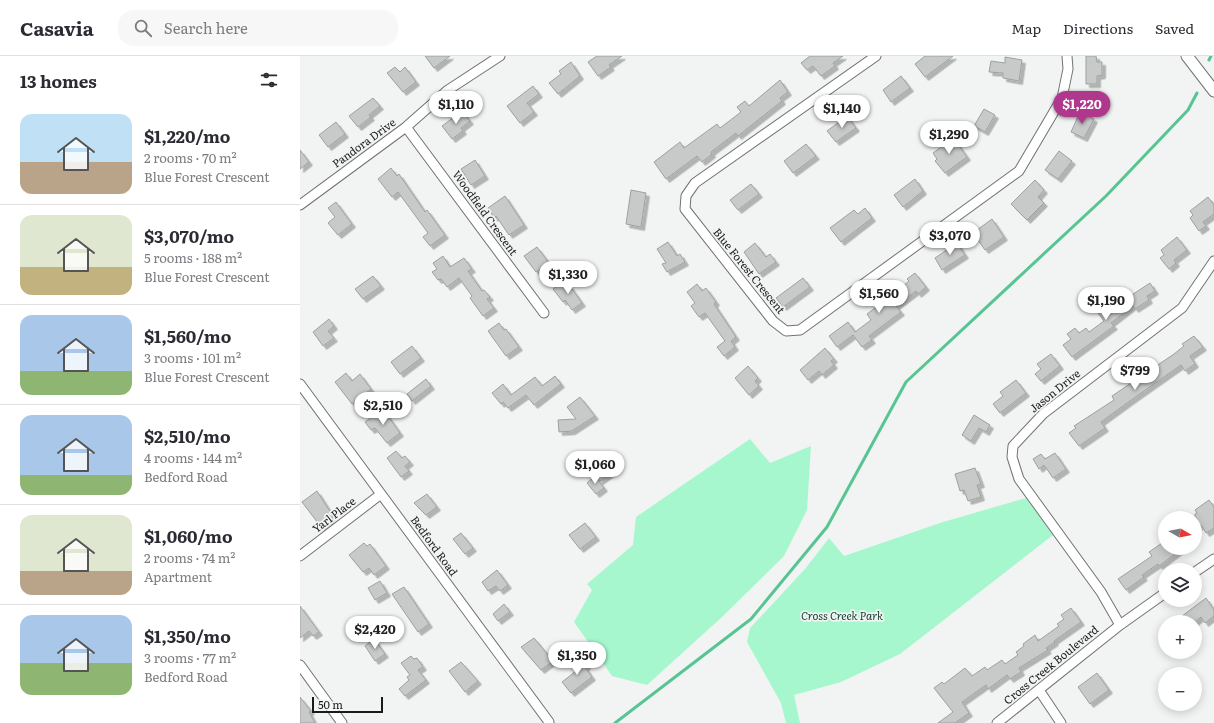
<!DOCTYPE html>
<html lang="en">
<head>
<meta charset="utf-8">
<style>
  :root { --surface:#fff; --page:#f7f7f7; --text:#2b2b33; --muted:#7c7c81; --line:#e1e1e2; --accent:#af378c }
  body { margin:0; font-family:Literata,serif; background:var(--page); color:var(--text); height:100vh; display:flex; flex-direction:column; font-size:15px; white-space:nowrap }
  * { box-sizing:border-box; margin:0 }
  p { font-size:13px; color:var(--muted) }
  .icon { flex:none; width:22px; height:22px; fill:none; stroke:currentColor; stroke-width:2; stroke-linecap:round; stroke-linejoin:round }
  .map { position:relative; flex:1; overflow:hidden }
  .drawer { display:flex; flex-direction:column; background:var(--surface); width:300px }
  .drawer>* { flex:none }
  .needle { width:26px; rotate:99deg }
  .tools { position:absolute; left:858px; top:455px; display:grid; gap:8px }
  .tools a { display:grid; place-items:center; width:44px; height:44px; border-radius:50%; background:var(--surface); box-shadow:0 2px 10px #0003; font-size:20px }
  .scale { position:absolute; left:12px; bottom:10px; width:71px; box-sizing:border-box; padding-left:4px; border:2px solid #191a1a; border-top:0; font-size:11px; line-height:14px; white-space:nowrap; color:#191a1a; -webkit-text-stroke:3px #f1f4f2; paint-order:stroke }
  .price { position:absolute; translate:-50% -34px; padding:0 9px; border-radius:14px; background:#fff; color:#222; font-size:13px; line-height:26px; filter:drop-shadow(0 1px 2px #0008) }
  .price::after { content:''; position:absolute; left:50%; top:24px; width:12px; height:9px; margin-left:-6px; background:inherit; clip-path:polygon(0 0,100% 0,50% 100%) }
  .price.current { background:var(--accent); color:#fff }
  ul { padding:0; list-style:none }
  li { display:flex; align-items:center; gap:12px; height:100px; padding:0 20px }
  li+li { border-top:1px solid var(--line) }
  li span { display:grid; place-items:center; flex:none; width:112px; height:80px; border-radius:12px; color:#555 }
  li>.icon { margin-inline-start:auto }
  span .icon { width:48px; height:48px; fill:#fffc; stroke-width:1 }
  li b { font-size:17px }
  h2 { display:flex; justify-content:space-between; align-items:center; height:48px; padding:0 20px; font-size:17px }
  header { display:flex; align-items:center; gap:24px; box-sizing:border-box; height:56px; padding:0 20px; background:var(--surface); border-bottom:1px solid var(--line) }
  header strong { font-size:19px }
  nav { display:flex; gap:22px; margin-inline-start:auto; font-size:14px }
  .search { width:280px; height:36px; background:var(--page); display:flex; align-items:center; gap:10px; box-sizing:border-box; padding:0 14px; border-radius:16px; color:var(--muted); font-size:15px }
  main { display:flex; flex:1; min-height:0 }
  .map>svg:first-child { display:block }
  .green { fill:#a6f7ce }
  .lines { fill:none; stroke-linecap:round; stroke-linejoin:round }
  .stream { stroke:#57c493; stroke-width:3 }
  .building { fill:#c7cac8; stroke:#9da19f; filter:url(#shadow) }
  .minor-casing { stroke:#707371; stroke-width:11 }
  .tertiary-casing { stroke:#707371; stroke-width:13 }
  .minor { stroke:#fff; stroke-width:9 }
  .tertiary { stroke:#fff; stroke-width:11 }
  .labels { text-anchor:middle; stroke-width:3.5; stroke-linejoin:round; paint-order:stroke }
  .street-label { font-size:11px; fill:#191a1a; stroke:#f1f4f2 }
  .park-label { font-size:11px; font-style:italic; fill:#12412d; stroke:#f1f4f2 }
</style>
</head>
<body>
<header>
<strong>Casavia</strong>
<div class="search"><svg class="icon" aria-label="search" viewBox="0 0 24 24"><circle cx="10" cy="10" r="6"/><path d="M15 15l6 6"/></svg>Search here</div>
<nav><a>Map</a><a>Directions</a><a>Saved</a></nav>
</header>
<main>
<section class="drawer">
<h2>13 homes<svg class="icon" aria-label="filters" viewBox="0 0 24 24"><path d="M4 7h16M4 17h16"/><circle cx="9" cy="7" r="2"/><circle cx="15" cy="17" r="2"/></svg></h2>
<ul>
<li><span style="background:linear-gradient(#bfe0f5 60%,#b9a48a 0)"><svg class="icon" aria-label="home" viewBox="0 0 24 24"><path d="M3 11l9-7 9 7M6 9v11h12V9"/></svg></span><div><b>$1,220/mo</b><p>2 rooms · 70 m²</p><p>Blue Forest Crescent</p></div></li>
<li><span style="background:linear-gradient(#dfe7d0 65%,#c2b280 0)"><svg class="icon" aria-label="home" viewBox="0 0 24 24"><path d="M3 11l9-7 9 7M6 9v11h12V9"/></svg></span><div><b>$3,070/mo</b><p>5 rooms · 188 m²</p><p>Blue Forest Crescent</p></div></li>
<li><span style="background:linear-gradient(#a9c7e8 70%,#8fb573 0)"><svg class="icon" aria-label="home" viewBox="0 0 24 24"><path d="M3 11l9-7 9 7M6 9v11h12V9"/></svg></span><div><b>$1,560/mo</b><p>3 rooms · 101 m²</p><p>Blue Forest Crescent</p></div></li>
<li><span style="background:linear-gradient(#a9c7e8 75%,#8fb573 0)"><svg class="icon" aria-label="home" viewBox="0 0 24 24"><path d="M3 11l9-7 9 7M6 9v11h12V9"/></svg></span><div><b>$2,510/mo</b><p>4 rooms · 144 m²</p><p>Bedford Road</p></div></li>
<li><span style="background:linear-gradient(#dfe7d0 70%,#b9a48a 0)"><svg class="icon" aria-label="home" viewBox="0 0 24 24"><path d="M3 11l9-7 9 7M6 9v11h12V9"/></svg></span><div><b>$1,060/mo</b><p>2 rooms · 74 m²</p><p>Apartment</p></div></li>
<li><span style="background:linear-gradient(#a9c7e8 60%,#8fb573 0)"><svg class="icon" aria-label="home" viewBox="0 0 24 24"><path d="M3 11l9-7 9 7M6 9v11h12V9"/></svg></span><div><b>$1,350/mo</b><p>3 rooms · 77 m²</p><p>Bedford Road</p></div></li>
</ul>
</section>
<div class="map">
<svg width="914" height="667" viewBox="0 0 914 667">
  <defs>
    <filter id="shadow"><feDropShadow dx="3.5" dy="3.5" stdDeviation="0" flood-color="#0004"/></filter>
  </defs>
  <rect width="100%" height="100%" fill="#f1f4f2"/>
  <path class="green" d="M450 383 470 407 511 390 507 454 484 500 422 561 347 629 312 620 274 566 292 534 287 528 333 489 336 461Z
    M726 442 753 479 600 598 541 626 494 639 500 667H486L481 647 447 586 450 572 505 513 529 482 544 500 643 466Z"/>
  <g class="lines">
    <path class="stream" d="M909 4 911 0
      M315 667 451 563 527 471 606 326 806 140 888 54 897 37"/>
  </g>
  <path class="building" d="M125 0H150L134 12Z
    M297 0H322L309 9 311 11 298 20 288 6Z
    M510 0H543L533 7 535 10 521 20 513 10 507 14 501 7Z
    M625 0H653L625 21 615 8Z
    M786 0H796L797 6H802V19L797 20V28H786Z
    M705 1 722 4 719 25 703 22V17L689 16 691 5 705 7Z
    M271 6 280 20 258 38 249 27 261 18 259 15Z
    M95 11 100 16 105 11 116 26 103 36 87 17Z
    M601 20 610 32 591 46 583 34Z
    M480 24 488 36 480 42 482 45 438 80 436 77 411 96 412 98 402 106 397 100 366 123 354 106 380 86 384 92 417 68 420 72 441 56 437 51 445 45 449 50Z
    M233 30 239 38 227 47 234 56 220 67 207 50Z
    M73 42 80 50 69 59 71 61 58 71 49 60Z
    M684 53 695 59 685 76 674 70Z
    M162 55 170 65 161 72 163 75 152 83 142 70Z
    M780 56 794 63 784 82 771 76Z
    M547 60 556 72 536 86 527 75Z
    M36 66 45 78 28 91 19 79Z
    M652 80 667 101 645 117 635 105 637 103 633 97 644 89 642 87Z
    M506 88 516 100 493 117 484 105Z
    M0 94 9 106 0 113Z
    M759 95 772 105 758 123 745 114Z
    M175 104 185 120 171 129 161 113Z
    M91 112 97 120 99 118 125 156 127 154 145 179 130 190 123 181 128 177 98 136 92 141 78 123Z
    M615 123 623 135 603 151 594 139Z
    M735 124 744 134 738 141 744 147 727 164 711 148Z
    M451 128 459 138 438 154 430 144Z
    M331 134 346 137 341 171 326 168Z
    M205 140 224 169 209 179 196 160 194 162 188 152Z
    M908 141 914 149V158L903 166 906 170 899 175 890 162 893 159 890 155Z
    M36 146 52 168 38 179 28 167 35 161 28 152Z
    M565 152 572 162 541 186 530 172 554 154 558 158Z
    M692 163 704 181 685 194 673 177Z
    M877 181 887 194 874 204 876 207 869 213 860 202 864 199 861 194Z
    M368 186 377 200 380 198 385 206 367 216 362 208 366 207 357 193Z
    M455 187 466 201 470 198 476 206 459 218 444 196Z
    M657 187 665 199 642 214 635 202Z
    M237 191 249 207 236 216 224 200Z
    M143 200 150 211 164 202 172 213 168 215 182 235 184 234 190 241 187 243 194 252 183 260 170 242 172 240 159 222 147 231 141 223 138 224 132 216 137 213 133 207Z
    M615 217 626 231 618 238 616 235 596 250 601 256 569 280 572 284 562 291 553 279 537 291 529 280 548 266 555 276 571 264 567 258 579 249 577 246 587 237 590 241 609 225 607 223Z
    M73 220 81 230 63 243 55 233Z
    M503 222 510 231 483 251 476 242Z
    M264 225 268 231 270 230 282 247 272 254 265 244 263 246 253 233Z
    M850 227 855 235 847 240 849 244 835 253 833 250 811 267 814 270 772 301 763 289 771 283 767 278 775 272 779 277 786 272 789 276 804 265 798 257 815 244 818 248Z
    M397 228 402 235 406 232 416 246 414 248 436 281 431 285 435 291 424 300 417 291 425 285 405 257 399 261 391 250 395 247 387 236Z
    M29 263 34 270 28 275 34 282 23 290 13 276Z
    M199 267 204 274 206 273 219 291 206 300 188 275Z
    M894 280 903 291 890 300 895 308 885 315 881 309 834 342 801 366 805 372 779 390 769 377 776 372 774 370 814 344 812 340 874 298 884 290 882 288Z
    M112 290 121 302 100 318 91 306Z
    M525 292 534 303 531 305 534 309 522 319 519 315 508 324 500 314Z
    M751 298 760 310 741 325 735 318 741 313 737 308Z
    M448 310 458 322 455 325 459 330 449 339 435 322Z
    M46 317 52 325 60 318 71 333 52 348 35 326Z
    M255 320 261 328 234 349 226 339 208 352 203 346 201 348 192 337 203 328 211 339 235 321 242 330Z
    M126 323 131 330 112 345 107 338Z
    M716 324 726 337 700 357 693 348 703 340 700 336Z
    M280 341 295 360 272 375 259 376 258 364 276 363 267 351Z
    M83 353 100 377 87 387 75 372 71 374 65 366Z
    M674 359 690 369 686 376 679 372 671 385 662 379Z
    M96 395 102 402 105 400 110 406 105 410 109 415 101 421 87 402Z
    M755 397 766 413 753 422 744 409 739 413 733 403 741 398 745 403Z
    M307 409 312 416 300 425 295 418Z
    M675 412 681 428 677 429 681 441 668 445 664 434 660 435 655 418Z
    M295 420 304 432 296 438 287 427Z
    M17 435 33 460 30 462 31 464 21 471 2 446Z
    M127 438 137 451 126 459 114 447Z
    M909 444 914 451V472L906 477 901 469 898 471 895 467V458L897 457 895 454Z
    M285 467 296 481 280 493 269 479Z
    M161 477 173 492 165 498 153 483Z
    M865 485V492H883L859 510 858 508 842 519 844 521 826 534 818 523 852 500 849 496Z
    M64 487 67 490 70 488 86 510 74 519 69 512 63 516 49 499Z
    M197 514 208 529 200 535 196 530 188 535 182 526Z
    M80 525 87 537 75 544 68 532Z
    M104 531 129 568 118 576 92 538Z
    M906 542 914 554V560L905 567 901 561 895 566H874Z
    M204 548 210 556 198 565 193 558Z
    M0 550 19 576 13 580 9 575 0 582Z
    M771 552 781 566 754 585 755 586 746 592 748 594 719 612 721 616 710 623 707 619 688 633 686 629 662 646 669 657 655 667H638L653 656 634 632 642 626 644 628 665 612 672 620 685 611 687 614 702 604 705 608 718 599 716 596 724 590 723 588 735 579 738 585 759 570 757 568 764 563 761 559Z
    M234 582 248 599 251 597 256 603 241 614 221 591Z
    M74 583 85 598 75 605 65 590Z
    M111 600 114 603 117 602 123 611 118 614 126 624 105 640 99 633 109 624 107 621 110 619 101 607Z
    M280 600 287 610 285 611 292 621 271 637 262 626 276 615 271 607Z
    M161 606 178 625 165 636 149 615Z
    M797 617 809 634 790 648 778 631Z
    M0 641 11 655 9 656 15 667H0Z"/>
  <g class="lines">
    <defs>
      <path id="minor" d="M576 0 395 127 386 140 385 153 473 265 486 275 500 274 719 115 762 42 768 13 767 0
        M106 71 244 257
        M0 149 106 71 148 34 200 0
        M0 328 249 666
        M0 500 81 438
        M895 516 914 503
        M820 569 801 536 719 423 712 401 713 390 743 358 882 252 914 205
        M0 609 42 667
        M739 634 761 667
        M697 667 820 569 865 537"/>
      <path id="tertiary" d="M887 0 914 35"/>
    </defs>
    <use href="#minor" class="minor-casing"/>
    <use href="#tertiary" class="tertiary-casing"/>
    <use href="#minor" class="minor"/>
    <use href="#tertiary" class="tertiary"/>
  </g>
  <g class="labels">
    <g class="street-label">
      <text transform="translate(64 87) rotate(-36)" y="4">Pandora Drive</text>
      <text transform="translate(185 157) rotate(54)" y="4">Woodfield Crescent</text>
      <text transform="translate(449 215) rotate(51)" y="4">Blue Forest Crescent</text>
      <text transform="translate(755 335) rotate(-39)" y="4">Jason Drive</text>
      <text transform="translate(34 459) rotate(-37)" y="4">Yarl Place</text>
      <text transform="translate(134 490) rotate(54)" y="4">Bedford Road</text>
      <text transform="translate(751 609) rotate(-39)" y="4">Cross Creek Boulevard</text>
    </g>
    <g class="park-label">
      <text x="542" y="564">Cross Creek Park</text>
    </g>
  </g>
</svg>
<div class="tools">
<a><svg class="needle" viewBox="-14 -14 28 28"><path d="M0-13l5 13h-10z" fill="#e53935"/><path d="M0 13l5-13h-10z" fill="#7c7c81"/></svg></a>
<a><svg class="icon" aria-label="layers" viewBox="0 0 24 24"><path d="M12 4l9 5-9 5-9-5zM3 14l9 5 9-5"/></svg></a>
<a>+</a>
<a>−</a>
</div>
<div class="scale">50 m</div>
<b class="price" style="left:156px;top:69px">$1,110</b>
<b class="price current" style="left:782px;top:69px">$1,220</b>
<b class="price" style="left:542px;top:73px">$1,140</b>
<b class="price" style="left:649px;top:99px">$1,290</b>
<b class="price" style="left:650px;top:200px">$3,070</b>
<b class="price" style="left:268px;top:239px">$1,330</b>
<b class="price" style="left:579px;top:258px">$1,560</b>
<b class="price" style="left:806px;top:265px">$1,190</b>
<b class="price" style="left:835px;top:335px">$799</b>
<b class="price" style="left:83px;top:370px">$2,510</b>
<b class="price" style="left:295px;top:429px">$1,060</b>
<b class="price" style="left:75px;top:594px">$2,420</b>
<b class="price" style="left:277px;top:620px">$1,350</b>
</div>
</main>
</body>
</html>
